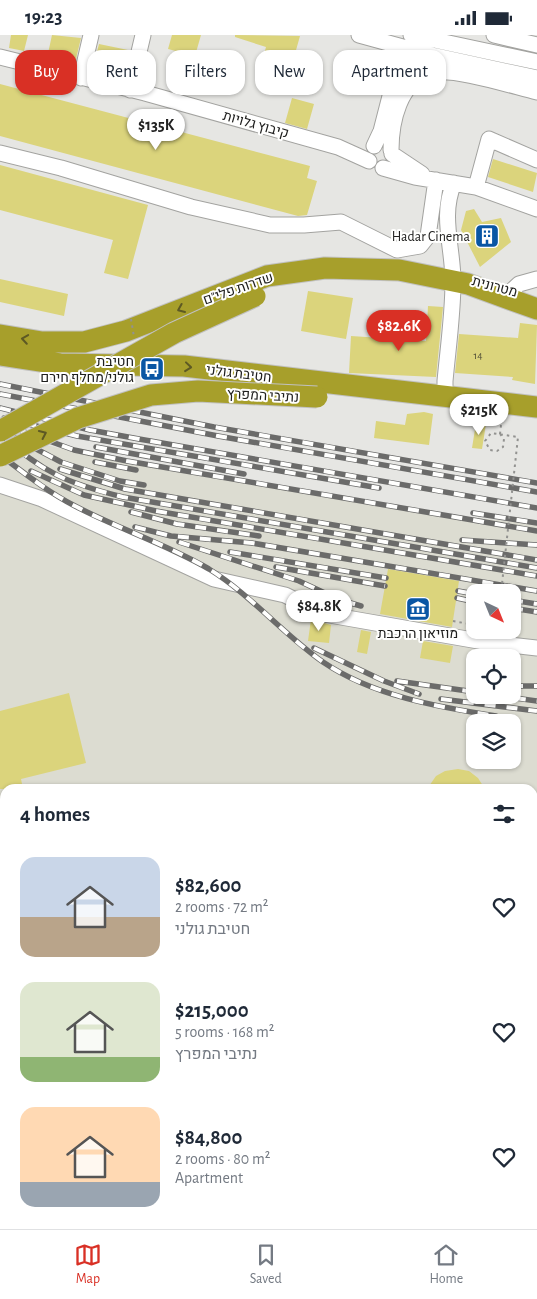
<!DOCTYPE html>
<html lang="en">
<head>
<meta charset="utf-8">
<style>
  :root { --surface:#fff; --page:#f6f6f7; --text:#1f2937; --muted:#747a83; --line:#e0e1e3; --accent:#d93025 }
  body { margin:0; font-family:"Alegreya Sans",Heebo,sans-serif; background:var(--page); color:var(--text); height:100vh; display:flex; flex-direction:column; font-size:19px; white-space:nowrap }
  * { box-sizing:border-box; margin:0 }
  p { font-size:16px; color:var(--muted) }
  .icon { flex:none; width:28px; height:28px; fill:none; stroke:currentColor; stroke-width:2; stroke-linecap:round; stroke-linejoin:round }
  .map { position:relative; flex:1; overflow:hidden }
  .details { position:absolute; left:0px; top:749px; width:538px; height:446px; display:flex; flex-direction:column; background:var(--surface); border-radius:15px 15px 0 0; box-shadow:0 1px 4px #0004 }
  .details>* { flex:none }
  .top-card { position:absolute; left:15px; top:15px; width:508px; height:45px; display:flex; gap:10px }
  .needle { width:32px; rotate:137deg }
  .controls { position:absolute; left:466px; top:549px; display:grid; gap:10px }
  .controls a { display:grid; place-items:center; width:55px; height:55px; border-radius:10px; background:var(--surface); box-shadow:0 1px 4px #0004; font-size:25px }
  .price { position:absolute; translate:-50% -42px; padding:0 11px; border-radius:18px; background:#fff; color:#222; font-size:16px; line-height:32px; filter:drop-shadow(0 1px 2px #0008) }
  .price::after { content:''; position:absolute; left:50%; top:30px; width:15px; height:11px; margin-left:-8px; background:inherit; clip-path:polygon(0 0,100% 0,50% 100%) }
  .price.selected { background:var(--accent); color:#fff }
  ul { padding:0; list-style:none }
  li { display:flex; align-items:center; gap:15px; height:125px; padding:0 20px }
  li span { display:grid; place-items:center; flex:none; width:140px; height:100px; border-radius:15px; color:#555 }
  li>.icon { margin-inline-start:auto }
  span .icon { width:60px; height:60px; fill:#fffc; stroke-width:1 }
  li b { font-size:21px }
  h2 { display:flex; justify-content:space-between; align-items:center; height:60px; padding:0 20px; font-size:21px }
  .pill { padding:0 18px; border-radius:15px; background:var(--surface); box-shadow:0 1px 4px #0004; font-size:18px; line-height:45px }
  .pill.selected { background:var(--accent); color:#fff }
  .status { display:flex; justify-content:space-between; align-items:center; height:35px; padding:0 25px; background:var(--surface); direction:ltr }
  .status svg { height:14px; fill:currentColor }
  .tab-bar { display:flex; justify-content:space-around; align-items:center; height:70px; border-top:1px solid var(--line); background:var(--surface); font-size:14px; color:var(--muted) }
  .tab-bar a { display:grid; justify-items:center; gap:2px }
  .tab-bar .selected { color:var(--accent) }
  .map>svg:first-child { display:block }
  .built { fill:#dcdcd1; fill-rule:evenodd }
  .building { fill:#dbd47c }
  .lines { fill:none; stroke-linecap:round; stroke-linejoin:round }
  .minor-casing { stroke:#a3a3a0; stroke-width:17 }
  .highway-casing { stroke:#c1c1c0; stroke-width:23 }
  .path { stroke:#929290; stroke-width:2; stroke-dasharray:2.5 4; stroke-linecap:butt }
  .minor { stroke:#fff; stroke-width:15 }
  .highway { stroke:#a79f2b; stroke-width:21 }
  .rail-casing { stroke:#6b6b6a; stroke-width:5.5 }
  .rail { stroke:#fffffe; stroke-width:4; stroke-dasharray:11; stroke-linecap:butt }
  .highway-bridge-casing { stroke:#c1c1c0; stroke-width:23; stroke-linecap:butt }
  .path-bridge { stroke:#929290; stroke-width:2; stroke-dasharray:2.5 4; stroke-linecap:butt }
  .highway-bridge { stroke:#a79f2b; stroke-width:21 }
  .oneway { stroke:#5d5924 }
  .labels { text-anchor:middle; stroke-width:4; stroke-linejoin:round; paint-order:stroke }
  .number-label { font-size:11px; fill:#4f4d36 }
  .street-label { font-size:14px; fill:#20201f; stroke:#fffffe }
  .poi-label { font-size:14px; fill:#20201f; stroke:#fffffe; text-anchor:end }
</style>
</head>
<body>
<div class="status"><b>19:23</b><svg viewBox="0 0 49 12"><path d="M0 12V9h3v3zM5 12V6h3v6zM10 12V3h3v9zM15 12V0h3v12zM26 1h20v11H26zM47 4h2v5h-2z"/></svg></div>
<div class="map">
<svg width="537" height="1194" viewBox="0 0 537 1194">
  <rect width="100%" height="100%" fill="#e6e6e3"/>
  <path class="built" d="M0 399 84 419 400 475 537 489V1194H0ZM475 558H512V595H475ZM475 622H512V660H475ZM475 688H512V725H475ZM5 754H532V1190H5Z"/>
  <path class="building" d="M11 0H28L24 16 9 13Z
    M52 0 81 3 75 28 47 23Z
    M172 0H201L195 21 168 14Z
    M235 0 300 1 289 40 260 33 266 12 235 2Z
    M99 9 128 15 123 38 93 32Z
    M0 49 310 131 307 143 317 146 307 180 298 181 0 101Z
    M292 63 314 69 307 94 285 88Z
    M493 124 537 138 533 157 488 142Z
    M0 130 148 170 128 244 104 238 113 205 0 175Z
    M474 174 482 187 501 183 511 207 480 232 461 195 466 176Z
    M0 244 68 259 64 281 0 267Z
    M308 256 353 263 346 304 301 296Z
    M428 271 443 272 436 342 349 338 351 301 426 306Z
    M520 288 537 290 535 349 512 345 513 342 455 338 459 299 518 303Z
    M424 377 433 379 429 410 374 403 376 386 405 390 407 379Z
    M476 388 486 389 482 414 472 413Z
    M388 534 459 546 452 592 380 579Z
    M311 584 331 590 329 608 308 606Z
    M361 595 371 597 367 619 357 617Z
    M423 606 453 611 450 628 420 623Z
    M69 658 86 728 21 744 23 754H0V676Z
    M458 734 469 736 478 743 485 754H427L436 741 445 736Z"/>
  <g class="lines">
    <defs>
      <path id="minor" d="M359 0 432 20 537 43
        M411 0 537 27
        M494 0 537 10
        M0 22 145 58 338 112 369 126
        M81 43 91 0
        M130 55 143 0
        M374 111 381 96 399 26
        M391 115C391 88 399 46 431 38 453 32 512 51 537 57
        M0 118 61 133 191 172 270 190H304L341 187 397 215 420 211 428 201 436 145
        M392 119 422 139
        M383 133 415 142 476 152 537 174
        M476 152 489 104 537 125
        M505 262 519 249 537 244
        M449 361 445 354V346C448 313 453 279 453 246 453 213 440 180 454 148
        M0 450 42 464 214 544 285 560 324 579 484 607 537 613
        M0 1072 5 1071
        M0 1084 5 1082
        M532 1106 537 1107
        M532 1143 537 1144
        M0 1152 5 1150
        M0 1171 5 1169
        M0 1181 5 1189
        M17 1190 26 1194
        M152 1190 157 1194
        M185 1190 191 1194
        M67 1194 69 1190
        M101 1194 107 1190
        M242 1194 245 1190
        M291 1194 293 1190"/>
      <path id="highway" d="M0 300 42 307H84L126 296 267 241 325 233 399 235 468 249 537 274
        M0 320 60 329 184 331 537 372"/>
    </defs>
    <use href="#minor" class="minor-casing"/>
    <use href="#highway" class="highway-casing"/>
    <path class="path" d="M500 399 501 390
      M453 586 475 590"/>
    <use href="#minor" class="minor"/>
    <use href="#highway" class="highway"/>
    <defs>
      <path id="rail" d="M0 349 214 392 537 448
        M0 359 218 401 537 457
        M0 373 90 395 139 404 537 473
        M4 383 77 401 379 453
        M0 388 74 415 127 426 537 496
        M4 397 61 427 120 446 144 450
        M2 400C42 438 70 449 123 462L537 533
        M96 412 244 439
        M0 420C24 438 48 457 75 471 119 494 166 509 209 534 251 560 283 599 323 627 373 661 438 672 496 681
        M95 427 136 435
        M60 434 125 454 537 525
        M31 436 84 460 156 476 537 541
        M131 477 177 489 259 501
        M473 478 537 488
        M135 492 171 501 252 508 537 556
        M462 505 537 510
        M179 507 299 546 340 565 361 571
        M230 517 386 543
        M276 532 385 551
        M458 556 475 559
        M457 563 475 567
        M512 565 537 569
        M512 573 537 577
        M314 613 384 646 419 659
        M397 646 475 657
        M512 651H537
        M493 660 537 666
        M441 664 537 676"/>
    </defs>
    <use href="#rail" class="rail-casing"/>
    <use href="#rail" class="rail"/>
    <defs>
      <path id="highway-bridge" d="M0 396 174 298 255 261
        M0 421 78 383 151 360 198 356 317 362"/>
    </defs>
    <use href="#highway-bridge" class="highway-bridge-casing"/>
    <path class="path-bridge" d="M131 284 134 302
      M500 399 504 404 503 412 497 416 490 415 485 406 491 398 518 402 501 558
      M496 595V602H500
      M500 602 501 595"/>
    <use href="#highway-bridge" class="highway-bridge"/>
  </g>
  <defs><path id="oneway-chevron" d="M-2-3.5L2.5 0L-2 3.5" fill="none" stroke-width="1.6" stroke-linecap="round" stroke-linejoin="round" transform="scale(1.25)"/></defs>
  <g class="oneway">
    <use href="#oneway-chevron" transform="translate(181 274) rotate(157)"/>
    <use href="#oneway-chevron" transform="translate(25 304) rotate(-171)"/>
    <use href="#oneway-chevron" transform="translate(188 332) rotate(6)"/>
    <use href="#oneway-chevron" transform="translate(43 399) rotate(-25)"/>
  </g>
  <defs>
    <symbol id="building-square" viewBox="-11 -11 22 22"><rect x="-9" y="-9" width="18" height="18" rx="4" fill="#0956a4" stroke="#fffffe"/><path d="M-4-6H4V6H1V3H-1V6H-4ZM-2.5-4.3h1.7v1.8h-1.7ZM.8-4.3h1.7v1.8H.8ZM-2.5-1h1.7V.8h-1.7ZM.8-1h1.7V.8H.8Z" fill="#fff"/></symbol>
    <symbol id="bus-square" viewBox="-11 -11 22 22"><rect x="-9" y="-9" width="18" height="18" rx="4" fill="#0956a4" stroke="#fffffe"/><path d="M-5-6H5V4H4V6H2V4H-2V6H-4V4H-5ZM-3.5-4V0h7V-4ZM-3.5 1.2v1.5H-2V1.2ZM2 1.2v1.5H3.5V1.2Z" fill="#fff"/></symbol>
    <symbol id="museum-square" viewBox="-11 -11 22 22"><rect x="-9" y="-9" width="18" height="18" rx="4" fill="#0956a4" stroke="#fffffe"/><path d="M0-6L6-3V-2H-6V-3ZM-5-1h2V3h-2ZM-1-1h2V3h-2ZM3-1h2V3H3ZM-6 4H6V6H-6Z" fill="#fff"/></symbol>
  </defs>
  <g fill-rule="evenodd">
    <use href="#building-square" x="473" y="187" width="28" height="28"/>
    <use href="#bus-square" x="138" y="320" width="28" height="28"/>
    <use href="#museum-square" x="404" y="560" width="28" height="28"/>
  </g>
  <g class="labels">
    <g class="number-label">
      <text x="478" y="324">14</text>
    </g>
    <g class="street-label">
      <text transform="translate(256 89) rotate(16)" y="5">קיבוץ גלויות</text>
      <text transform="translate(495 251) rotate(15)" y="5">מטרונית</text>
      <text transform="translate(238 253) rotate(-19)" y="5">שדרות פלי"ם</text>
      <text transform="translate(239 338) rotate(7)" y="5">חטיבת גולני</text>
      <text transform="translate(263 360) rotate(3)" y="5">נתיבי המפרץ</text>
    </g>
    <g class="poi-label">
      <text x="470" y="206">Hadar Cinema</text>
      <text x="134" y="331">חטיבת<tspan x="134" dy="16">גולני/מחלף חירם</tspan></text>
      <text x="418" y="603" text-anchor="middle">מוזיאון הרכבת</text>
    </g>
  </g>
</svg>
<div class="controls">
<a><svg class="needle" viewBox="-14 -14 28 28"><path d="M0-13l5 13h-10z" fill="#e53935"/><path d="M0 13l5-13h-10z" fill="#747a83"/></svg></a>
<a><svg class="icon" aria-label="locate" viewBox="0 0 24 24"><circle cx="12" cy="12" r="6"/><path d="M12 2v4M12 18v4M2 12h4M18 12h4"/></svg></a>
<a><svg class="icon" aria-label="layers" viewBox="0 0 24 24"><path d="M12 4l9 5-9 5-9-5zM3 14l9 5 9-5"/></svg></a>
</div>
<b class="price" style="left:156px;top:116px">$135K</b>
<b class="price selected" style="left:399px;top:317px">$82.6K</b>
<b class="price" style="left:479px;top:401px">$215K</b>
<b class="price" style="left:319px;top:597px">$84.8K</b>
<div class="top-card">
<a class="pill selected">Buy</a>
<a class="pill">Rent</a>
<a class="pill">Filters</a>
<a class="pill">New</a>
<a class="pill">Apartment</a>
</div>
<section class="details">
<h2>4 homes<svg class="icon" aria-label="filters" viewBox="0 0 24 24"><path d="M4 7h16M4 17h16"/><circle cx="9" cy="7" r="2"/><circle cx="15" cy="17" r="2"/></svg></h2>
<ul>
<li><span style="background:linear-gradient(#c9d6e8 60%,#b9a48a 0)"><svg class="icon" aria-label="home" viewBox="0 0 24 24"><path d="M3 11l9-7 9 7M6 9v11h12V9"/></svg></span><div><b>$82,600</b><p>2 rooms · 72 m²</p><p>חטיבת גולני</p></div><svg class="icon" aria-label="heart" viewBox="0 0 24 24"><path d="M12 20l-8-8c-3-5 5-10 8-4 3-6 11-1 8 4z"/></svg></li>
<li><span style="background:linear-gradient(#dfe7d0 75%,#8fb573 0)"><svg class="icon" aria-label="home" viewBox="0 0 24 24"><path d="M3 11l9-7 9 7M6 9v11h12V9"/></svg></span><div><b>$215,000</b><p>5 rooms · 168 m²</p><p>נתיבי המפרץ</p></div><svg class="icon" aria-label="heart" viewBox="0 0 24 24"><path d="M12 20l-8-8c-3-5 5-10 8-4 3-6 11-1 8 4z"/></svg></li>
<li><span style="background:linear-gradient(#ffd9b3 75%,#9aa5b1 0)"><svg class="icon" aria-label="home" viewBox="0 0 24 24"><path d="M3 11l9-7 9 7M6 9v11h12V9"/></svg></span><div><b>$84,800</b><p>2 rooms · 80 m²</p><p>Apartment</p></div><svg class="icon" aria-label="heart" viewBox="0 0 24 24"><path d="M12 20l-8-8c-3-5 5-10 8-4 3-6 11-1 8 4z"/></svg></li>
</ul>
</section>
</div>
<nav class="tab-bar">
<a class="selected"><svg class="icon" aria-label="map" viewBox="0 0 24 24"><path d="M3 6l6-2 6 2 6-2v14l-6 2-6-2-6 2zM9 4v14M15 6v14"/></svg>Map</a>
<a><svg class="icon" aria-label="saved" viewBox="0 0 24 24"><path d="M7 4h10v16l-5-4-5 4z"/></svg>Saved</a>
<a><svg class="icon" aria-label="home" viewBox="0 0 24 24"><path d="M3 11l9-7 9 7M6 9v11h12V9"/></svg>Home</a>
</nav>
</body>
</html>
